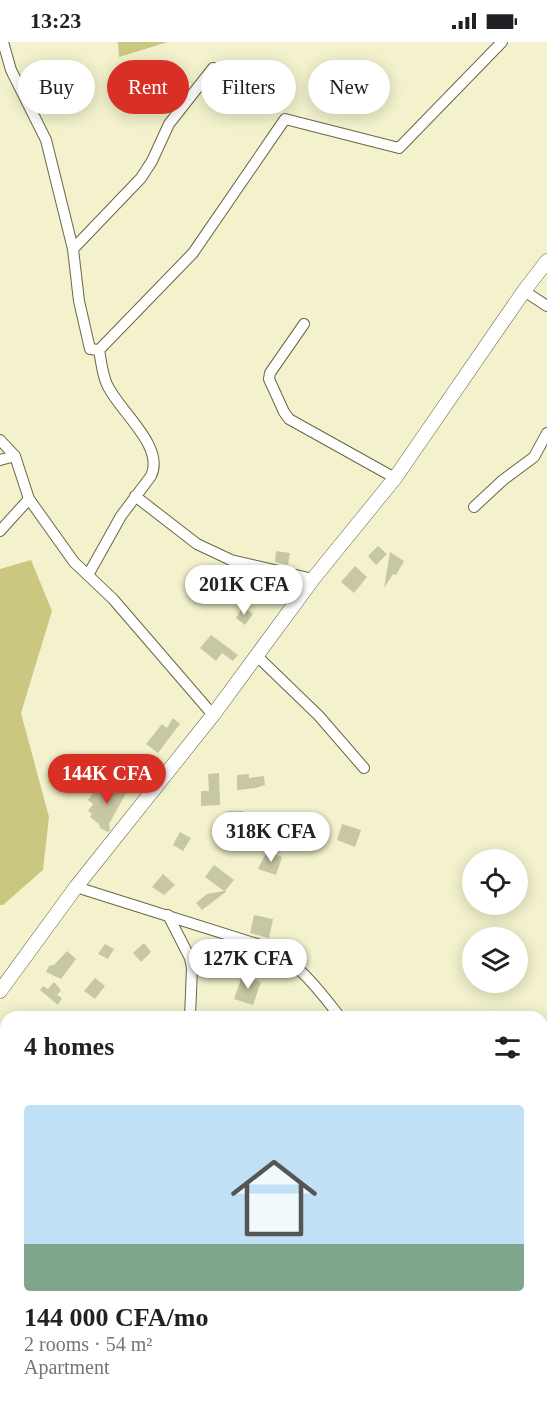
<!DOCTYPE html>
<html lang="en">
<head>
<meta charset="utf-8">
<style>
  :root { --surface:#fff; --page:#f2f2f2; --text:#202124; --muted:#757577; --line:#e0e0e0; --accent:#d93025 }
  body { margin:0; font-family:"Times New Roman",serif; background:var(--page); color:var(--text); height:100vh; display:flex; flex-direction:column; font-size:22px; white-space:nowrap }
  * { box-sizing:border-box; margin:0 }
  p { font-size:20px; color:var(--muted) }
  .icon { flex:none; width:33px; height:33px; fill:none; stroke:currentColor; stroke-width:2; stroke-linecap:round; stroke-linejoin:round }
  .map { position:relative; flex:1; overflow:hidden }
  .details { position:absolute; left:0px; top:969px; width:548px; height:404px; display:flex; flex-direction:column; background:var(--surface); border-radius:18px 18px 0 0; box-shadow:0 3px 15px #0003 }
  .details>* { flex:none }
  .hud { position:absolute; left:18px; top:18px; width:512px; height:54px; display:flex; gap:12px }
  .buttons { position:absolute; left:462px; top:807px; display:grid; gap:12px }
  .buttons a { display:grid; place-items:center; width:66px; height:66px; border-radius:50%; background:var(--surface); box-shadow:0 3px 15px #0003; font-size:30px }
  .price { position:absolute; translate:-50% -51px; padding:0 14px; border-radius:21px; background:#fff; color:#222; font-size:20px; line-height:39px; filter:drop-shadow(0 2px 3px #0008) }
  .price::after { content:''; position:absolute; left:50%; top:36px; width:18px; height:14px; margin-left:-9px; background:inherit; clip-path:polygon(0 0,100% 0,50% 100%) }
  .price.active { background:var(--accent); color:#fff }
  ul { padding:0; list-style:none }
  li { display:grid; align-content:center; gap:12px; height:318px; padding:0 24px }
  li+li { border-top:2px solid var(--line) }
  li span { display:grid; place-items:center; height:186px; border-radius:6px; color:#555 }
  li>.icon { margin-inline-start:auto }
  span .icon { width:108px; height:108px; fill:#fffc; stroke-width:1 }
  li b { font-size:26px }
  h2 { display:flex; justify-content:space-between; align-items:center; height:72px; padding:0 24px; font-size:26px }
  .pill { padding:0 21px; border-radius:27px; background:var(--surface); box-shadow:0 3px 15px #0003; font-size:21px; line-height:54px }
  .pill.active { background:var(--accent); color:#fff }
  .status { display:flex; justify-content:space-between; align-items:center; height:42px; padding:0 30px; background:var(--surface); direction:ltr }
  .status svg { height:16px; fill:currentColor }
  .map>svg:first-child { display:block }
  .green { fill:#cac880 }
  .building { fill:#c7c7a3 }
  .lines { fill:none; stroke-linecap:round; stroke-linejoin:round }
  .minor-casing { stroke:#686747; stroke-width:12 }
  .major-casing { stroke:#686747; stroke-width:15 }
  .minor { stroke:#fff; stroke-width:10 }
  .major { stroke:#fff; stroke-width:14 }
</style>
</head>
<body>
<div class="status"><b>13:23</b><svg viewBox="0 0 49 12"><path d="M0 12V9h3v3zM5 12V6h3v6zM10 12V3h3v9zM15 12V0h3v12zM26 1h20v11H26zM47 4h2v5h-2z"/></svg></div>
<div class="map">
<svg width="547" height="1372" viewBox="0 0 547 1372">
  <rect width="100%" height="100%" fill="#f3f2cd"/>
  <path class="green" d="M118 0H168L119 15Z
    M31 518 52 569 21 671 49 775 43 828 3 863H0V527Z
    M547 1019V1372H451V1367L542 1366V1022Z
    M0 1177 6 1178V1306L0 1309Z
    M326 1366 342 1372H103L101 1367Z"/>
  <path class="building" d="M378 504 387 512 376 523 368 514Z
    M276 509 290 511 288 523 275 520Z
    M390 510 404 519 396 533 393 532 384 546Z
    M355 524 367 535 354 551 341 540Z
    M259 539 273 551 265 562 255 554 258 550 253 545Z
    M243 565 253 572 245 583 236 576Z
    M211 593 238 613 233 619 222 611 216 619 200 606Z
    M173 676 180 682 158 711 146 702 162 682 167 686Z
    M219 731 220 763 201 764V749H209L208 732Z
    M249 732V736L264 734 265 743 256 746 237 748V733Z
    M118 740 130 744 109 782 110 788 108 790 100 786 99 782 90 775 92 772 88 769 93 762 88 758 96 747 109 756Z
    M227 769H243V779H245L246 802 232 803 230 794 233 793 232 777H227Z
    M342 782 361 788 355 805 337 798Z
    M180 790 191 796 183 809 173 803Z
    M267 809 282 815 276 833 258 827Z
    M214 823 234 838 225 849H227L202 868 196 861 207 852 224 849 205 835Z
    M163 832 175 843 164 853 152 845Z
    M254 873 273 877 269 896 250 891Z
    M144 901 151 910 141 920 133 911Z
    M105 902 114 907 108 917 98 912Z
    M67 909 76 917 61 937 46 930 49 924 54 923Z
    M242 934 261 940 253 963 234 957Z
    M95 936 105 944 95 957 84 949Z
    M54 940 61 948 57 953 62 956 58 963 40 948 43 944 48 947Z"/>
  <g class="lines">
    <defs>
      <path id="minor" d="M3 0 11 28 46 98 73 207 79 259 90 307 99 308C101 318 102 330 106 340 115 366 166 403 151 434L121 474 88 533
        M73 207 141 136 152 119 169 82 213 26
        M524 249 547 264
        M304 282 270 331 269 337 284 370 289 377 395 436
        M99 308 193 211 285 77 399 106 502 0
        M0 398 15 414 29 457 74 520 113 557 213 673
        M0 418 15 414
        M135 454 197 502 231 518 313 537
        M474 465 503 438 534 415 547 391
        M0 489 29 457
        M256 613 319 674 364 726
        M76 845 257 902C300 922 311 938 340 975
        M168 873 190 916 192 926 190 975
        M542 1064 547 1061
        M542 1138 547 1137
        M0 1218 6 1220
        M542 1256 547 1276
        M542 1312 547 1310
        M286 1366 288 1372
        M481 1366 482 1372
        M326 1372 344 1366"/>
      <path id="major" d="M0 949 76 845 213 673 313 537 395 436 524 249 547 219"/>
    </defs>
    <use href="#minor" class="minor-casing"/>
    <use href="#major" class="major-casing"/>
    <use href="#minor" class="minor"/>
    <use href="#major" class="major"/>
  </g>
</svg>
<div class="buttons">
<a><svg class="icon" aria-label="locate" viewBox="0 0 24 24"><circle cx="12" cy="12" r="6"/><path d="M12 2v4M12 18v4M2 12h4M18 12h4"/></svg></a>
<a><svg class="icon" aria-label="layers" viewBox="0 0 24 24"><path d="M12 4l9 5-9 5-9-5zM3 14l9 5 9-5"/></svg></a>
</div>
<b class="price" style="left:244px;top:574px">201K CFA</b>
<b class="price active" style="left:107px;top:763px">144K CFA</b>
<b class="price" style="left:271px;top:821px">318K CFA</b>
<b class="price" style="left:248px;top:948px">127K CFA</b>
<div class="hud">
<a class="pill">Buy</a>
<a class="pill active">Rent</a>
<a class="pill">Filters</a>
<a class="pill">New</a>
</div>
<section class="details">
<h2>4 homes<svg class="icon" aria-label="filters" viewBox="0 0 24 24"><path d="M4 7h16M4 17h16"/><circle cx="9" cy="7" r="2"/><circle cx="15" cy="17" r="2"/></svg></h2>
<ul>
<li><span style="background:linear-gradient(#bfe0f5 75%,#7fa58c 0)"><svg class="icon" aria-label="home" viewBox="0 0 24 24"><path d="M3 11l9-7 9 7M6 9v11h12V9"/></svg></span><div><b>144 000 CFA/mo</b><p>2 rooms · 54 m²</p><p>Apartment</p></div></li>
</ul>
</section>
</div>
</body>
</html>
